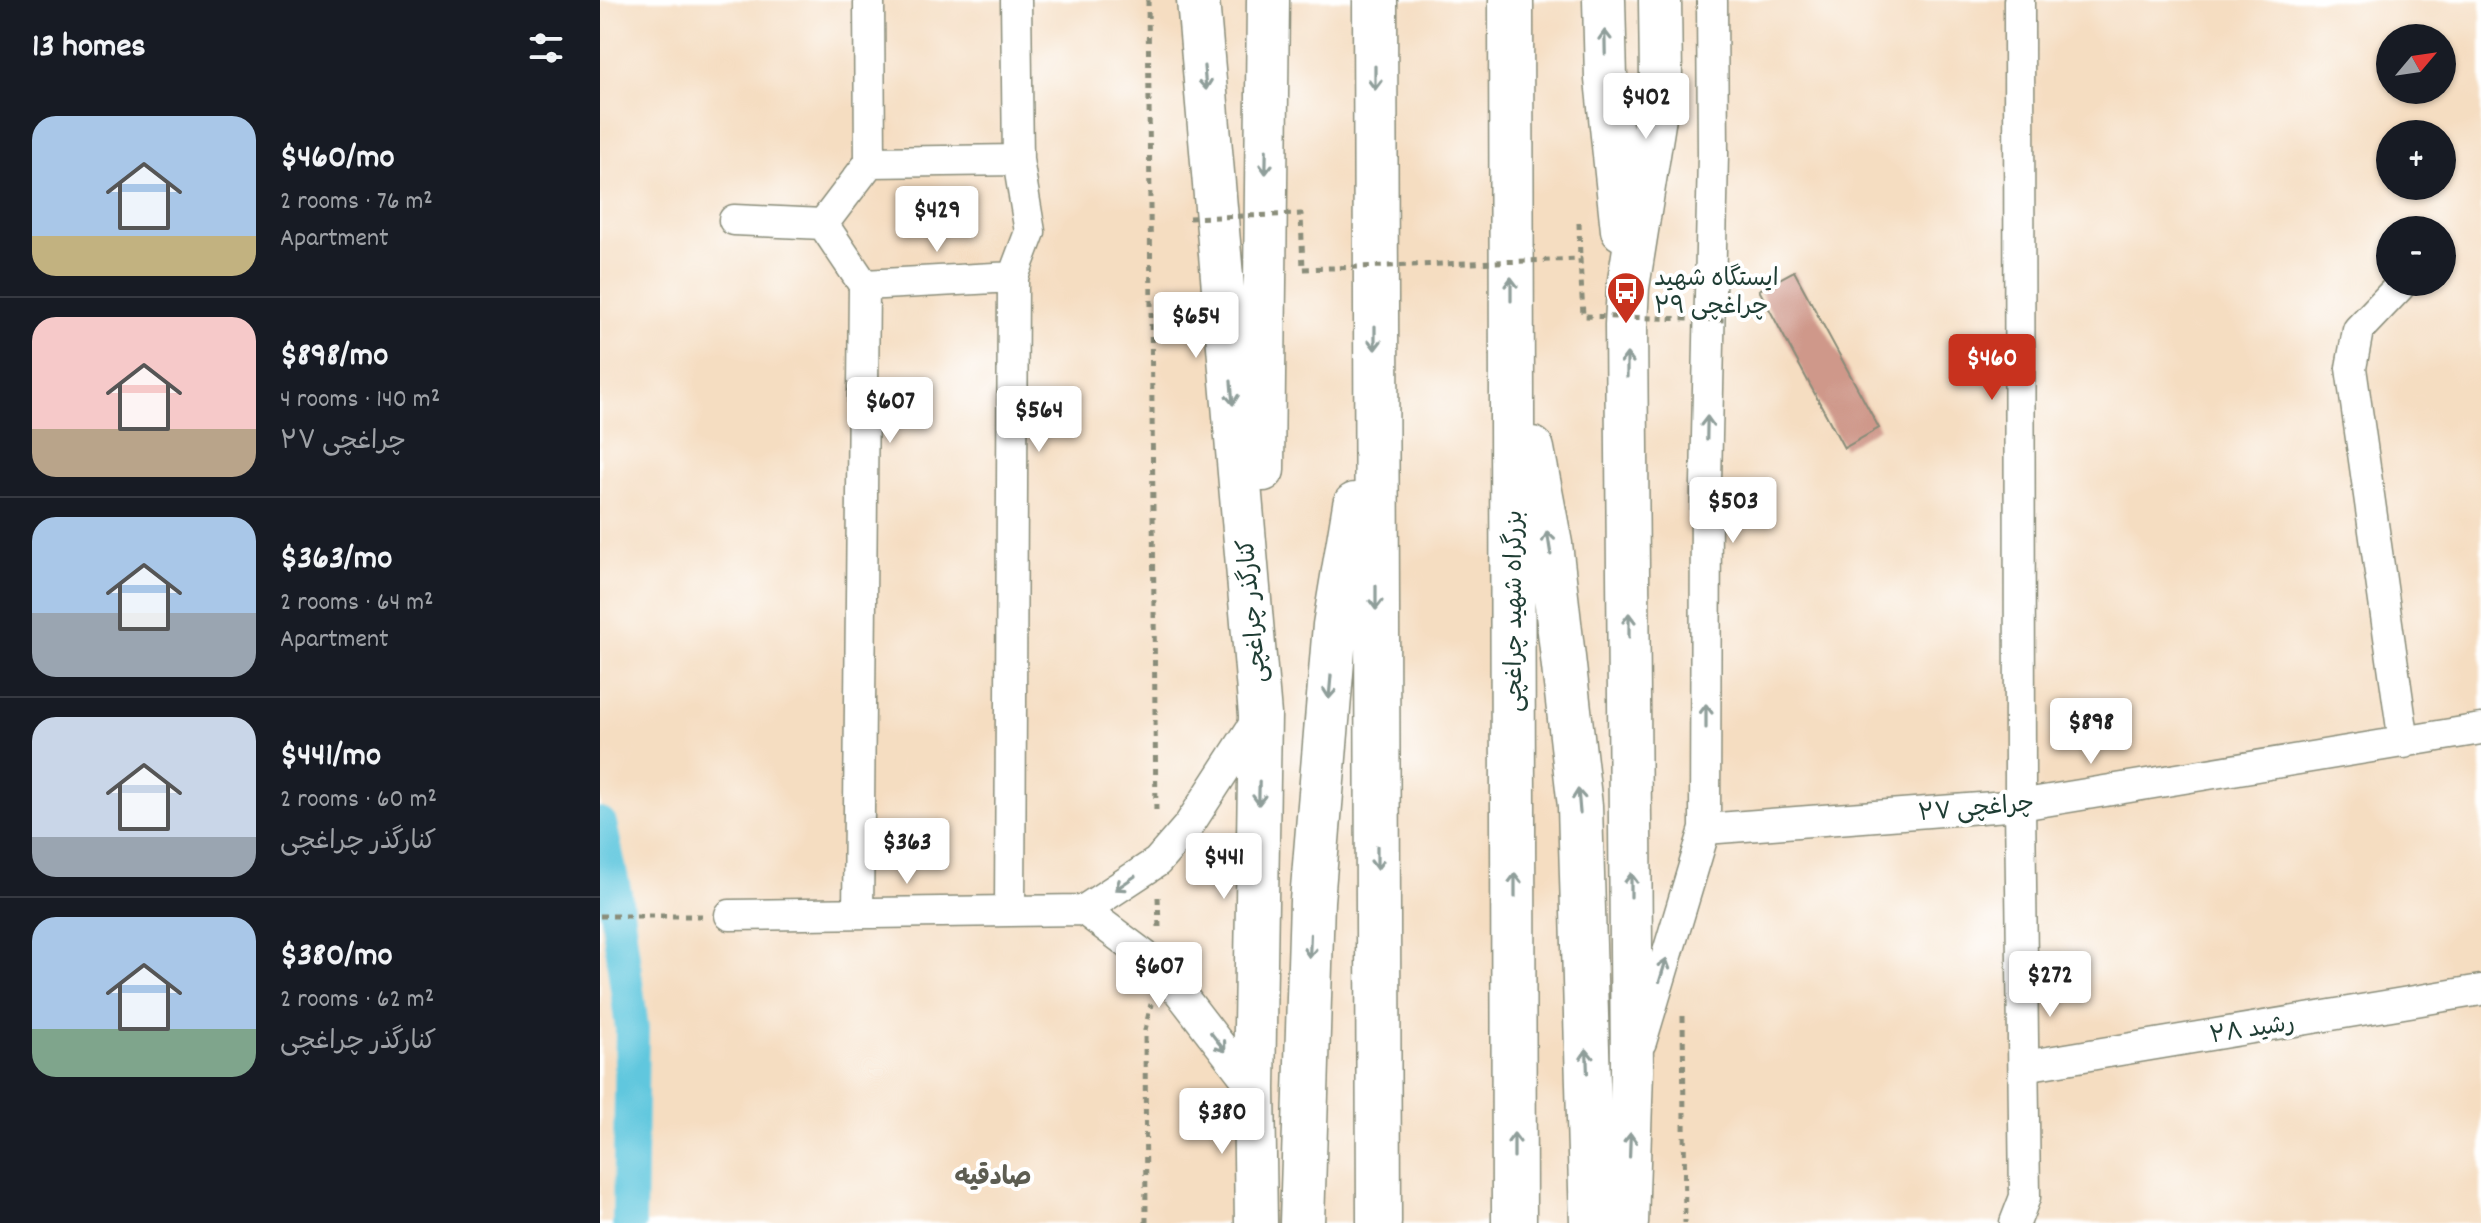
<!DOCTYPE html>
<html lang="en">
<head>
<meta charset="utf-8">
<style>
  :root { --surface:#171b24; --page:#20242c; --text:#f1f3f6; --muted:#9ea1a6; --line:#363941; --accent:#c8321e }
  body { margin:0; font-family:Dekko,"Playpen Sans Arabic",sans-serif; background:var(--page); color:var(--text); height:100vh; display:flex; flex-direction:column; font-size:30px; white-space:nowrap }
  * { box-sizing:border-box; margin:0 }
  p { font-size:26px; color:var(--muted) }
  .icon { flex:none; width:44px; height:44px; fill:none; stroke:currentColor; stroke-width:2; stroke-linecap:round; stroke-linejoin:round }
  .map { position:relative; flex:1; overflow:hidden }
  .side { display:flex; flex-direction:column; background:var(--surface); width:600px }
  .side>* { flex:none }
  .needle { width:52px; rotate:61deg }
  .fabs { position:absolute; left:1776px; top:24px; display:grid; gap:16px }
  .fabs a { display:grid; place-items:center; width:80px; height:80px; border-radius:50%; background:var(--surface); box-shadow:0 2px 6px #0004; font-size:40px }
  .price { position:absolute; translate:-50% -68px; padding:0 18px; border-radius:8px; background:#fff; color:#222; font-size:26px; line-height:52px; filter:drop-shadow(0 2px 4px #0008) }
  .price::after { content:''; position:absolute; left:50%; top:48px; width:24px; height:18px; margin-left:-12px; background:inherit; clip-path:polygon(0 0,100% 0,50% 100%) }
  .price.current { background:var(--accent); color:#fff }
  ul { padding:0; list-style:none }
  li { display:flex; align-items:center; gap:24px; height:200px; padding:0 32px }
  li+li { border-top:2px solid var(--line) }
  li span { display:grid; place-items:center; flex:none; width:224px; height:160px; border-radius:24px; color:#555 }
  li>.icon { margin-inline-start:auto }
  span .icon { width:96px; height:96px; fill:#fffc; stroke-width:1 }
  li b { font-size:34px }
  h2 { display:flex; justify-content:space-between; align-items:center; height:96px; padding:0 32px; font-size:34px }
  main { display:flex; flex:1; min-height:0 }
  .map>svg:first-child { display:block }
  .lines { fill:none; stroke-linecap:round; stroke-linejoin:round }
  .canal { stroke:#61c7de; stroke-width:34 }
  .building { fill:#cf988a }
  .street-casing { stroke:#8a8d7a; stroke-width:33 }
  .secondary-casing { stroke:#8a8d7a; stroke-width:45 }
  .highway-casing { stroke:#8a8d7a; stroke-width:47 }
  .path { stroke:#8a8d7a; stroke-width:5; stroke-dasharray:6 6; stroke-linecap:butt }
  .street { stroke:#fff; stroke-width:30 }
  .secondary { stroke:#fff; stroke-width:42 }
  .highway { stroke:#fff; stroke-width:44 }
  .path-bridge { stroke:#8a8d7a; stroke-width:5; stroke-dasharray:6 6; stroke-linecap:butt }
  .oneway { stroke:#8f9e9a }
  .labels { text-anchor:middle; stroke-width:8; stroke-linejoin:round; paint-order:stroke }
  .poi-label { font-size:24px; fill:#1f3d34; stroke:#fff; text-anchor:start }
  .street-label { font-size:24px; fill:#1f3d34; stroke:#fff }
  .neighbourhood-label { font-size:26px; font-weight:bold; fill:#5d5d52; stroke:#fff }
</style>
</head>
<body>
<main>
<section class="side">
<h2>13 homes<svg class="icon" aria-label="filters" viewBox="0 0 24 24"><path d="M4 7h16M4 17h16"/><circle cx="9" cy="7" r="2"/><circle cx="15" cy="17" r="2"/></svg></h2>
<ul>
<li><span style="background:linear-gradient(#a9c7e8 75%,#c2b280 0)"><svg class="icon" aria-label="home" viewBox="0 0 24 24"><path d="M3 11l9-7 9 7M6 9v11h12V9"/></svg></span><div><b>$460/mo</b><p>2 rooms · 76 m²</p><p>Apartment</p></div></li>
<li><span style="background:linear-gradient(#f6c9c9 70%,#b9a48a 0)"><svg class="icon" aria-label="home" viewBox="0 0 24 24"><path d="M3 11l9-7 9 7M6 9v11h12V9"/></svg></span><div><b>$898/mo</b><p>4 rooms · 140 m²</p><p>چراغچی ۲۷</p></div></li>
<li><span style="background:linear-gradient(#a9c7e8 60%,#9aa5b1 0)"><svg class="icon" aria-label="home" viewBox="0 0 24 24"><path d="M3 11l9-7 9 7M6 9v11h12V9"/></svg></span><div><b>$363/mo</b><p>2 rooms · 64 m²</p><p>Apartment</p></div></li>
<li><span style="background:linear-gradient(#c9d6e8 75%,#9aa5b1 0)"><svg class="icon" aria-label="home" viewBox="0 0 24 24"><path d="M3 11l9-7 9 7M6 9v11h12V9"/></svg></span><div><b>$441/mo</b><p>2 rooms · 60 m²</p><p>کنارگذر چراغچی</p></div></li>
<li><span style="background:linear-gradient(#a9c7e8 70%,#7fa58c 0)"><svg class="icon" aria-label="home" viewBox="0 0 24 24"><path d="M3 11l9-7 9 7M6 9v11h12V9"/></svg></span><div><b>$380/mo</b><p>2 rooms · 62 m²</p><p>کنارگذر چراغچی</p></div></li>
</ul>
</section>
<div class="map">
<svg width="1881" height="1223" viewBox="0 0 1881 1223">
  <rect width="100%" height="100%" fill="#fff"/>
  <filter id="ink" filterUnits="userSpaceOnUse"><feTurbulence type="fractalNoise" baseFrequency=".0125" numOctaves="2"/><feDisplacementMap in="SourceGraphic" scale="16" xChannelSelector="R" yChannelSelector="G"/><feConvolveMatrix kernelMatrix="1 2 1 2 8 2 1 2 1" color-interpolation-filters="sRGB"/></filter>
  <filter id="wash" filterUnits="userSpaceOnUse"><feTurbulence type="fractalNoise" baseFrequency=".006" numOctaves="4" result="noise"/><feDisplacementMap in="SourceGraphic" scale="32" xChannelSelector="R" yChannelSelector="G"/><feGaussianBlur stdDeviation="1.8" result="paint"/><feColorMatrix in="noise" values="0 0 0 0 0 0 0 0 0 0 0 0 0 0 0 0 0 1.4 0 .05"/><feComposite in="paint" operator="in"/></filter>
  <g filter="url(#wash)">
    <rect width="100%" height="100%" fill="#f5ddc1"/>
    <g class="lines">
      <path class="canal" d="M0 824 15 894 32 1029 29 1223"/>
    </g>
    <g id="blocks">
      <path class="building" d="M1194 271 1279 428 1244 448 1159 290Z"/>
    </g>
  </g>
  <g filter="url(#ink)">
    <use href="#blocks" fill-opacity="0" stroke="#8a8d7a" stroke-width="2"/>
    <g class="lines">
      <defs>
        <path id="street" d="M270 162 418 160
          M134 220 223 224
          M264 285 413 277
          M1799 287 1758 330 1751 368 1804 743
          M1105 829 1420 805 1881 729
          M484 910 560 967 654 1089
          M410 911 413 277 430 232 418 160 416 0
          M258 913 264 285 223 224 270 162 269 0
          M130 915 484 910 557 862 589 825 659 717
          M1041 1042 1105 829 1106 483 1113 154 1112 0
          M1424 1066 1881 990
          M1415 1223 1425 1197 1420 805 1419 0"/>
        <path id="secondary" d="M598 0 660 715 654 1089 656 1223
          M1004 0 1006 79 1022 230
          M663 470 668 0
          M1027 1223 1032 1071 1026 325 1028 287 1061 79 1060 0"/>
        <path id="highway" d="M775 0 779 1223
          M911 0 914 1223
          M932 449 950 544 980 806 992 1223
          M702 1223 712 901 735 625 755 505"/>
      </defs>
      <use href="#street" class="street-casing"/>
      <use href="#secondary" class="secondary-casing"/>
      <use href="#highway" class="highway-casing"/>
      <path class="path" d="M548 0 556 815
        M979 223 980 259
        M558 897 559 927
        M0 916H103
        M1083 1016 1085 1223
        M546 1223 545 1030 551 1004"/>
      <use href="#street" class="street"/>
      <use href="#secondary" class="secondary"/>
      <use href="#highway" class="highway"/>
      <path class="path-bridge" d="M589 218 701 214 703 269 980 259 983 316 1127 320"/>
    </g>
    <defs><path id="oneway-shaft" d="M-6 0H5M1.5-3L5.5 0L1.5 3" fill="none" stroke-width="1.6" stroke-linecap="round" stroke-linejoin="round" transform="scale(2)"/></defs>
    <g class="oneway">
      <use href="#oneway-shaft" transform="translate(1005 42) rotate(-91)"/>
      <use href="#oneway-shaft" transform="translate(605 78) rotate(85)"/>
      <use href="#oneway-shaft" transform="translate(775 78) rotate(90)"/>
      <use href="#oneway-shaft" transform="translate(666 162) rotate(91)"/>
      <use href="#oneway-shaft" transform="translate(911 289) rotate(-90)"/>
      <use href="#oneway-shaft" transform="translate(775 338) rotate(90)"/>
      <use href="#oneway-shaft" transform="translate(1027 365) rotate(-90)"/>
      <use href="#oneway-shaft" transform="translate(632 393) rotate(85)"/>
      <use href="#oneway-shaft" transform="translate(1107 428) rotate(-89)"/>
      <use href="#oneway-shaft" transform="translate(949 543) rotate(-99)"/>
      <use href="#oneway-shaft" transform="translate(776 598) rotate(90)"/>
      <use href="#oneway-shaft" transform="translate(1029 625) rotate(-90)"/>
      <use href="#oneway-shaft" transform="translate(730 687) rotate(95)"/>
      <use href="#oneway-shaft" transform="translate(1106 716) rotate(-90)"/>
      <use href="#oneway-shaft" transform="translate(659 793) rotate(91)"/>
      <use href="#oneway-shaft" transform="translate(979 801) rotate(-95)"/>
      <use href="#oneway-shaft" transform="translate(777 858) rotate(90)"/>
      <use href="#oneway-shaft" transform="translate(525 883) rotate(146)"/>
      <use href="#oneway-shaft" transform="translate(915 885) rotate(-90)"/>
      <use href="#oneway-shaft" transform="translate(1031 885) rotate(-90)"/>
      <use href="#oneway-shaft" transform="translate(710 946) rotate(92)"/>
      <use href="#oneway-shaft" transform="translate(1063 970) rotate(-73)"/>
      <use href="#oneway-shaft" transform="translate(618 1042) rotate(52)"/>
      <use href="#oneway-shaft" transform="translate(987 1061) rotate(-92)"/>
      <use href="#oneway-shaft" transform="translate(914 1145) rotate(-90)"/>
      <use href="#oneway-shaft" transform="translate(1030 1145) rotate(-88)"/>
    </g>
  </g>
  <defs>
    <symbol id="bus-pin" viewBox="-11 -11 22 30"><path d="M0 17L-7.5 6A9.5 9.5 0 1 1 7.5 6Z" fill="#c8321e" stroke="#fff"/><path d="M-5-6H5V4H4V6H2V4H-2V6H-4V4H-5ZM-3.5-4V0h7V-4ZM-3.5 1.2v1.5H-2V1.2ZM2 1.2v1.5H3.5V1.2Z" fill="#fff"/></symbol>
  </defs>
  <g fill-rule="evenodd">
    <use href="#bus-pin" x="1004" y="269" width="44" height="60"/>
  </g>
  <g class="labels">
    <g class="poi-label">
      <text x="1054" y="285">ایستگاه شهید<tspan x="1054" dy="28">چراغچی ۲۹</tspan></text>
    </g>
    <g class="street-label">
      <text transform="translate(651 611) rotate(-95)" y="8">کنارگذر چراغچی</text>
      <text transform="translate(913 611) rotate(-90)" y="8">بزرگراه شهید چراغچی</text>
      <text transform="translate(1376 807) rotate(-5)" y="8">چراغچی ۲۷</text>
      <text transform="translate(1652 1028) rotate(-9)" y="8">رشید ۲۸</text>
    </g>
    <g class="neighbourhood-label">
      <text x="393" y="1184">صادقیه</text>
    </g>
  </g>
</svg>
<div class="fabs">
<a><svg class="needle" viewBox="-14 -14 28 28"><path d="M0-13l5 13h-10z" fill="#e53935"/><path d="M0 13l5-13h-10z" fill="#9ea1a6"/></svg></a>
<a>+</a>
<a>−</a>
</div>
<b class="price" style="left:1046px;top:141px">$402</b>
<b class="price" style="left:337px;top:254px">$429</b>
<b class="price" style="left:596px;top:360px">$654</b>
<b class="price current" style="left:1392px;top:402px">$460</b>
<b class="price" style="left:290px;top:445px">$607</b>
<b class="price" style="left:439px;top:454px">$564</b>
<b class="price" style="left:1133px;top:545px">$503</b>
<b class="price" style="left:1491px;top:766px">$898</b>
<b class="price" style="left:307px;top:886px">$363</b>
<b class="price" style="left:624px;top:901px">$441</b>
<b class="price" style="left:559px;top:1010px">$607</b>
<b class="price" style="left:1450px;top:1019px">$272</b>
<b class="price" style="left:622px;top:1156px">$380</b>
</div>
</main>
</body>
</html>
